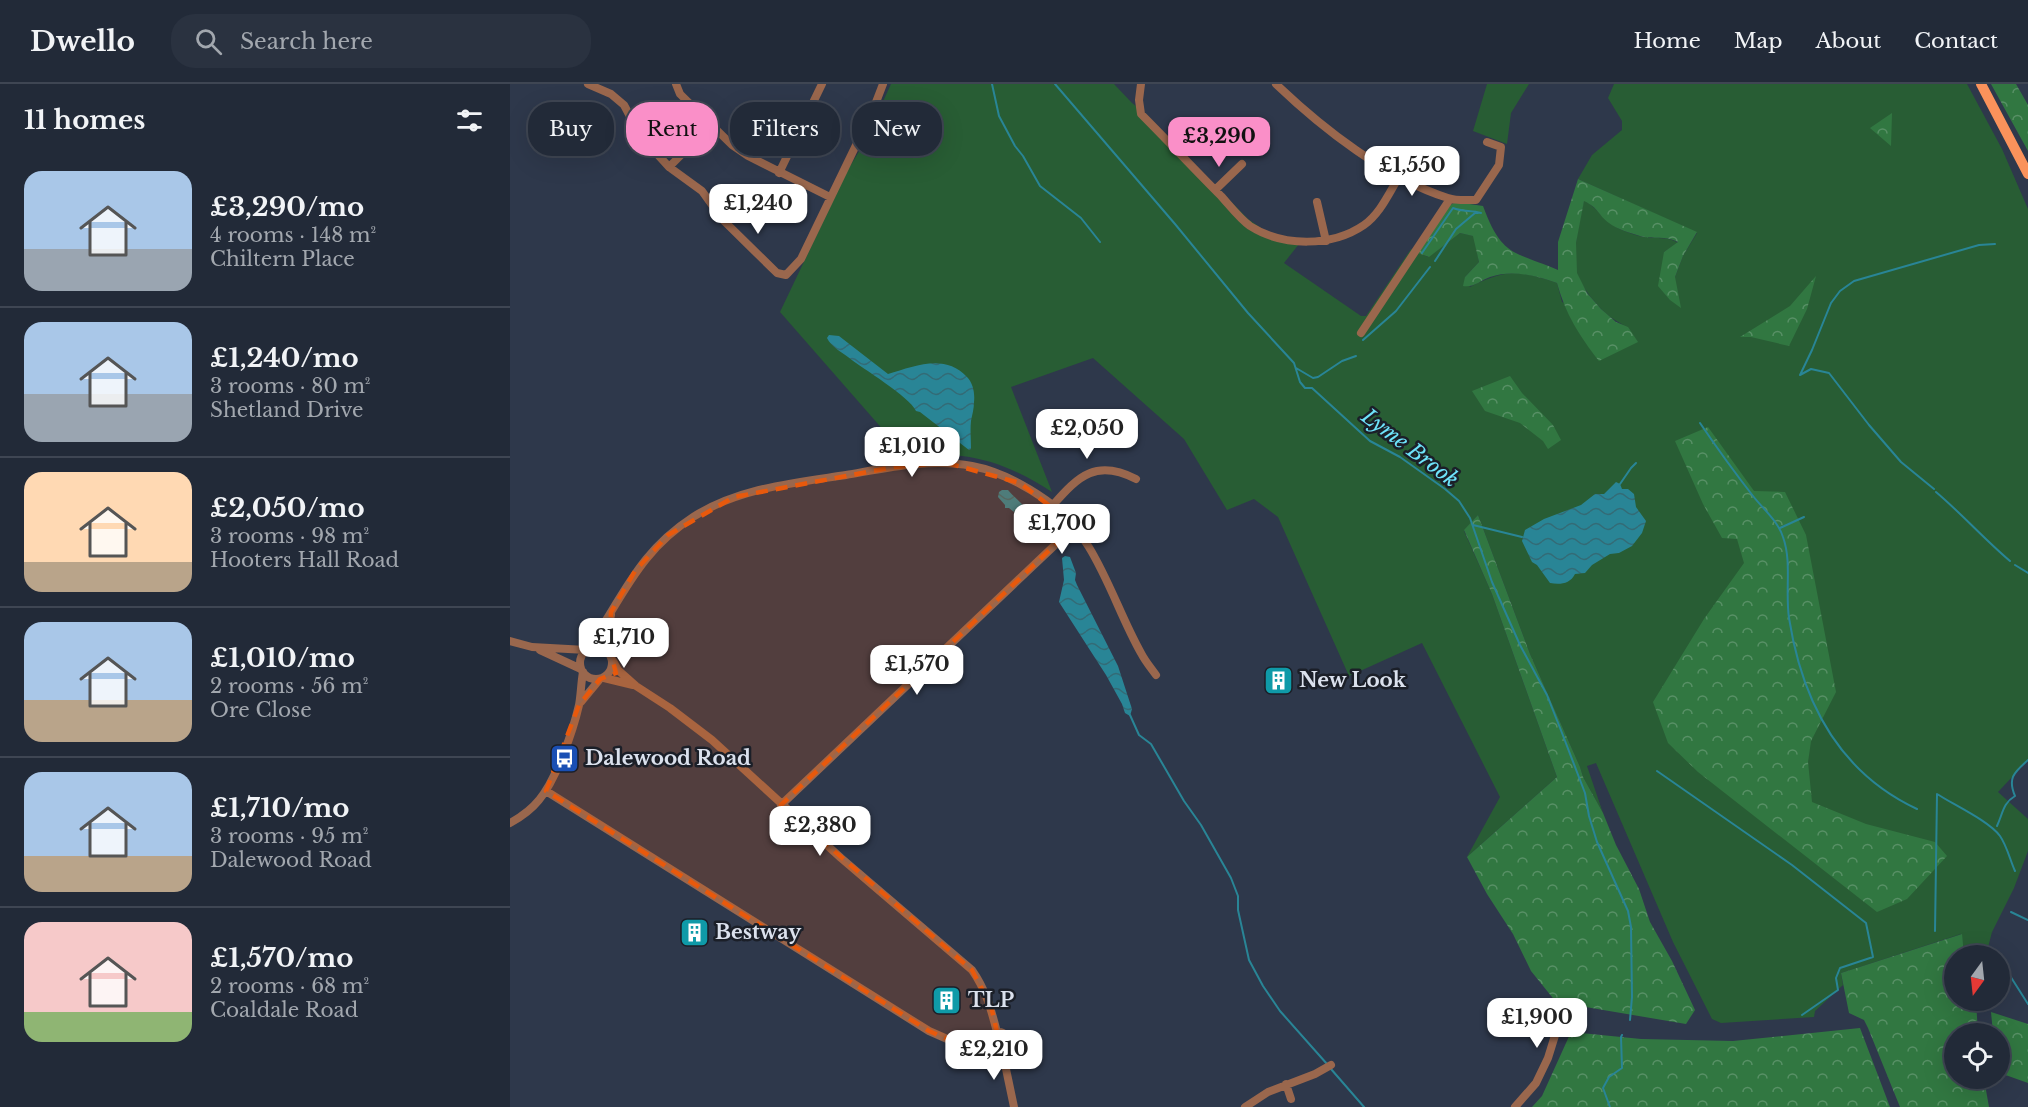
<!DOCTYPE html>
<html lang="en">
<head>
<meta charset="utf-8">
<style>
  :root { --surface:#222a38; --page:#2a3240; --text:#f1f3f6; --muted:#a2a7ae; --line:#3f4653; --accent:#fa8fc8 }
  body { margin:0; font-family:"Libre Baskerville",serif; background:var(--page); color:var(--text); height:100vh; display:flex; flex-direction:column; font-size:22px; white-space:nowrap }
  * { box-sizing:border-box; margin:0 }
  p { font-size:20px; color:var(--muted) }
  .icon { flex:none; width:33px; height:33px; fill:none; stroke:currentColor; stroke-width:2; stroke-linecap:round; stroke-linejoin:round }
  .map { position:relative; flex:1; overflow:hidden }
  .side { display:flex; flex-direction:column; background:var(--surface); width:510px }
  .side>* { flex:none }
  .hud { position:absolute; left:18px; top:18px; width:570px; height:54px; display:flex; gap:12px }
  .needle { width:39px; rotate:195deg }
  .controls { position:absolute; left:1434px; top:861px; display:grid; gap:12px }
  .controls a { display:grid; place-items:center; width:66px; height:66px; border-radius:50%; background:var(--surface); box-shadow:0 6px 24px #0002,0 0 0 2px var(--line); font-size:30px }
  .price { position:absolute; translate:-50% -51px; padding:0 14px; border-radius:12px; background:#fff; color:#222; font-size:20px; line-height:39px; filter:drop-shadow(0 2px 3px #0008) }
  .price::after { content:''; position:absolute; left:50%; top:36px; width:18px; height:14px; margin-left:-9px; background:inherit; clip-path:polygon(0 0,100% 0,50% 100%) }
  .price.current { background:var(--accent); color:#111 }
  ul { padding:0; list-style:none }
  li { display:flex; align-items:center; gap:18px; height:150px; padding:0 24px }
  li+li { border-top:2px solid var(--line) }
  li span { display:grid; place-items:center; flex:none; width:168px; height:120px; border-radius:18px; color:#555 }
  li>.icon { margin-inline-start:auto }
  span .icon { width:72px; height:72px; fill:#fffc; stroke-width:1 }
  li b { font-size:26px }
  h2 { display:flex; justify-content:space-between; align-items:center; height:72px; padding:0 24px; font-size:26px }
  .pill { padding:0 21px; border-radius:24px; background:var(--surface); box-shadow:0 6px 24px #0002,0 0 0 2px var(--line); font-size:21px; line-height:54px }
  .pill.current { background:var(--accent); color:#111 }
  header { display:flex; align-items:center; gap:36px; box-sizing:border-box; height:84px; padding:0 30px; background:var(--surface); border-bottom:2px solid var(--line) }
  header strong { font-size:28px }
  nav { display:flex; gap:33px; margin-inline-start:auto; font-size:21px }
  .search { width:420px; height:54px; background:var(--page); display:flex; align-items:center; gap:15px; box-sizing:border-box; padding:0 21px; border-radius:24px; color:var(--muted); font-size:22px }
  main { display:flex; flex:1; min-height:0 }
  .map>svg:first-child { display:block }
  .green { fill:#285d34 }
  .forest { fill:url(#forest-crowns) }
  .water { fill:url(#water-waves) }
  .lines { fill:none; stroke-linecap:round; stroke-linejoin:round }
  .stream { stroke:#298596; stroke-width:2 }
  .minor { stroke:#9a674d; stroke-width:8 }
  .major { stroke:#fa925b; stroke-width:10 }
  .marked { fill:#e8590c; fill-opacity:0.2; stroke:#e8590c; stroke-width:4.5; stroke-dasharray:12 8; stroke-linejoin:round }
  .labels { text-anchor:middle; stroke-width:5; stroke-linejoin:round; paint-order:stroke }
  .poi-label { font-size:20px; font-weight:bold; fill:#dbe1ed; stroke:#1b1f28; text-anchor:start }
  .water-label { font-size:21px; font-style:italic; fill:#6ee4fb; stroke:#1b1f28 }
</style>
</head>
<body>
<header>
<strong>Dwello</strong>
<div class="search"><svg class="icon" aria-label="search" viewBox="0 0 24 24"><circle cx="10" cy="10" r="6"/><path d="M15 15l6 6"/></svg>Search here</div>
<nav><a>Home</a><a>Map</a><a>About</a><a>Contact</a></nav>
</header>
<main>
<section class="side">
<h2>11 homes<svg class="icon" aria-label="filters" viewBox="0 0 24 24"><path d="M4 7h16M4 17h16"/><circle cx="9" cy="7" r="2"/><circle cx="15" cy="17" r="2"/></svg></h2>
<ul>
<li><span style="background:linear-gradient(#a9c7e8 65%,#9aa5b1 0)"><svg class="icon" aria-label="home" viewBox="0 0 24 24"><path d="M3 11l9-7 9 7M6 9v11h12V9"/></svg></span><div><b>£3,290/mo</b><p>4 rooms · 148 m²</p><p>Chiltern Place</p></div></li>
<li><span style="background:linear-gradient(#a9c7e8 60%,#9aa5b1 0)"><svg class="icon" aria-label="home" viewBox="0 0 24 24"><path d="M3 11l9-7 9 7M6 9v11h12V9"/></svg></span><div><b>£1,240/mo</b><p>3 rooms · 80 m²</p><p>Shetland Drive</p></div></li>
<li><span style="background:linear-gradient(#ffd9b3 75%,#b9a48a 0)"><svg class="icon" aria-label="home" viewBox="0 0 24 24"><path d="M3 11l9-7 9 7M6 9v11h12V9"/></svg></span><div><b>£2,050/mo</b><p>3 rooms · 98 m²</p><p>Hooters Hall Road</p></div></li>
<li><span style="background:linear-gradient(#a9c7e8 65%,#b9a48a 0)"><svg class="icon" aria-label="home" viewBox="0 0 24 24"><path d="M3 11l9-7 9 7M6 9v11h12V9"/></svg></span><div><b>£1,010/mo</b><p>2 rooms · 56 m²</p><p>Ore Close</p></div></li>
<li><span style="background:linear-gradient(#a9c7e8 70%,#b9a48a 0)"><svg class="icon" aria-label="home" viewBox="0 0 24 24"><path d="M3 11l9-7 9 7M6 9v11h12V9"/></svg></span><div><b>£1,710/mo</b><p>3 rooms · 95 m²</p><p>Dalewood Road</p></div></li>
<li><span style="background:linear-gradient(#f6c9c9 75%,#8fb573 0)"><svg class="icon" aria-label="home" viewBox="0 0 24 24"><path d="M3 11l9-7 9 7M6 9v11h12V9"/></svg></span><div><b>£1,570/mo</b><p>2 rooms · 68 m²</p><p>Coaldale Road</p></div></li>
</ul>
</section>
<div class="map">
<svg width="1518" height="1023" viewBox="0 0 1518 1023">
  <defs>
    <pattern id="forest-crowns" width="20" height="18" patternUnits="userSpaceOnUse" patternTransform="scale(1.5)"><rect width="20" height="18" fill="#317741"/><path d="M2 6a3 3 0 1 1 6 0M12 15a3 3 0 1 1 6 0" fill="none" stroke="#589066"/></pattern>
    <pattern id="water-waves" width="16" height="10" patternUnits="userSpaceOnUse" patternTransform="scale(1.5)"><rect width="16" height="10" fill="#298596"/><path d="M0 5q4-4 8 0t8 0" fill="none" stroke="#336b76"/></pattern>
  </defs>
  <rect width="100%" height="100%" fill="#2e384b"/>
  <path class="green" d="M381 0H604L622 19 636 30 738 135 757 148 789 160 774 179 851 232H856L901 165 918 173 950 149 964 152 969 178 955 193 960 203C996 185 1010 186 1047 199L1052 218 1118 243C1104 237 1094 229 1085 218 1078 210 1071 200 1067 190 1061 172 1070 135 1074 116 1090 126 1094 138 1112 146 1119 149 1127 152 1135 153 1147 155 1158 152 1168 159L1154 168 1165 193 1173 172 1187 149 1068 95 1082 71 1112 46V37L1098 14 1104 0H1457L1492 65 1518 125V676L1488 708 1518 735V767L1504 804 1482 848 1476 871H1454L1451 850 1331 889 1333 901 1305 927 1304 933 1211 939 1202 935 1163 858 1086 679 1077 682 1093 729 1073 693 1070 683 1020 570 968 431 954 447 982 510 1047 693 957 773 990 713 912 559 839 592 768 433 744 415 717 426 674 355 583 274 501 303 542 408C515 390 485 376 452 372 434 370 415 372 396 372L270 228 320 123 332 95 353 61Z
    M977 0H1019L1001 29 997 60 963 47Z"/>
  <path class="forest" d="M1481 0H1506L1518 21V67Z
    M1382 29 1381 62 1360 44Z
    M1068 95 1187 148 1173 172 1165 193 1171 224 1160 216 1148 202 1154 168 1168 158C1156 151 1143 156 1130 152 1120 149 1107 145 1099 139 1088 131 1089 124 1074 117L1066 159 1067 189 1077 209 1091 225 1106 238 1118 243 1128 258 1089 277C1069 251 1056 231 1047 199 1026 192 1003 185 980 193 971 196 964 204 953 202L955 193 969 178 963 152 950 149 919 173 908 169 940 121 946 118 973 122C992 173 1003 167 1048 186V158Z
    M1306 192 1297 225 1279 262 1241 253H1230L1280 222Z
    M1000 292 1012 309 1043 341 1051 356 1038 365 1033 357 1010 339 975 327 962 307Z
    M1198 343 1244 407 1275 408 1296 451 1326 608 1301 657 1298 678 1302 718 1356 740 1425 758 1437 772 1397 815 1367 828 1188 688 1158 659 1143 618 1194 535 1234 479 1227 455 1212 454 1193 420 1165 357Z
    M968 431 1020 570 1070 683 1073 693 1093 729 1106 761 1129 805 1140 838 1162 877 1185 926 1176 940 1046 918 1021 887 1003 850 977 810 957 773 1047 693 982 510 954 446Z
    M1452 850 1454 871 1444 872V916L1466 917 1468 949 1444 950V994L1474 995 1479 1023H1390L1358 944 1354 936 1339 929 1331 889Z
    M1481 928 1518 940V999L1490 989V950L1483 949Z
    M1350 944 1380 1023H1022L1032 1012 1061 948 1131 955 1223 957Z"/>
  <path class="water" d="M319 251 329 252 378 290C405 282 435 269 457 293 463 299 465 309 464 318 464 325 462 331 461 337 460 346 461 355 461 365L459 366 410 328 406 327C399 312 353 285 338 273 331 268 321 262 317 254Z
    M1106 398 1110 400 1112 405H1118L1124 410 1126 423 1136 437 1132 449 1122 462 1109 469 1100 470 1082 481 1075 489 1065 490C1060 500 1050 501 1040 499L1027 481 1022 478 1012 457 1015 446 1034 435 1071 421 1085 410H1094Z
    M492 406H498C507 417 537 439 533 454L524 452 511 434 499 424H495V421L488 413 489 408Z
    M555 472 560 473 566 489 565 496 567 501 608 582 622 625 620 632 615 629 612 620 596 591 549 518 554 496 552 474Z"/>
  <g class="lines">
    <path class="stream" d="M482 0 489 32 505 62 513 72 530 102 571 134 590 158
      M545 0 665 140 738 229 784 279 790 298 795 304H802L860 357 890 373 935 405 949 417 960 434 982 498 1010 561 1037 611 1052 649 1075 709 1079 732 1087 758 1118 827 1121 843 1122 913 1120 936
      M912 169 943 124C953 128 961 126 971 129
      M925 177 946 145 965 129H968
      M853 256 886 227 920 183
      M786 284 803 294 808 293 832 277 846 272
      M1190 339C1207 364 1225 389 1243 412 1253 425 1268 437 1273 453 1282 478 1275 507 1279 534 1292 617 1328 688 1407 725
      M1110 400 1121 384 1126 379
      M1424 405 1391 378 1359 341 1319 289 1301 285 1290 291 1302 266 1321 219 1330 207 1344 197 1469 161 1485 160
      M1426 408C1452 430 1474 455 1500 477
      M963 441 1012 453
      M1270 444 1294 433
      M1505 481 1518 489
      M620 631 629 651 641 660 674 717 691 741 721 794 728 812V826L739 876 753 902 770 927 817 980
      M1147 687 1282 781 1356 839 1363 873 1330 884 1326 894 1328 906 1292 931
      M1487 742C1493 729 1493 719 1505 712 1497 693 1505 688 1518 676
      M1501 828 1518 836
      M1425 847 1427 710C1444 721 1479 737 1490 752 1497 762 1500 776 1505 787
      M1490 876 1518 920
      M821 985 854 1023
      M1100 1023 1093 1004 1099 993 1112 984 1111 953 1112 951"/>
    <path class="minor" d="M78 0 101 10 114 21 130 51 159 83 201 41
      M166 0 170 10 222 61 238 72 320 113
      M631 0 629 16 631 30C658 57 684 85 711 112 720 122 730 135 740 142 773 163 822 163 854 141 870 130 879 109 889 93
      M766 0C812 44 877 95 938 114 946 117 957 116 966 116L989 81 991 63 977 58
      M664 63 682 43
      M159 83 192 107 212 135 267 189 276 191 291 175 363 26 373 0
      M269 89 312 0
      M705 106 732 80
      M807 118 816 157
      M851 249 940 115
      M543 421C569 391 587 375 626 395
      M0 557 22 563 76 566
      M70 579a16 16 0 1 1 32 0a16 16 0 1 1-32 0Z
      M81 563C86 550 94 540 101 528 125 488 143 459 183 433 229 404 283 399 336 391 377 384 420 374 462 382 489 387 513 400 536 416 587 451 602 518 631 569 635 577 641 584 646 591
      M30 566 71 585
      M101 569 98 544 101 531
      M103 577 108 586 126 602 160 624 202 656 331 774 462 886C476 906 481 925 487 948
      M94 594 123 601
      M71 618 90 595
      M36 707 419 947 444 958 480 959
      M271 721 564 443
      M0 739C11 733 21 726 29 716 46 696 63 647 69 621 71 610 71 599 73 588
      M480 957a9 9 0 1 1 18 0a9 9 0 1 1-18 0Z
      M492 966 504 1023
      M776 1000 781 1015
      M735 1023 758 1008 805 990 821 981
      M1005 1023 1026 999 1038 974 1047 945 1066 944"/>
    <path class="major" d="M1471 0 1518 90"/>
  </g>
  <path class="marked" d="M437 379 510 399 559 437 564 443 271 721 462 886 481 922 487 948 479 952 480 959 444 958 419 947 36 707 69 621 90 595 106 589 99 562 101 528 125 487 158 451 224 413 384 383Z"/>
  <defs>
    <symbol id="building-square" viewBox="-11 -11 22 22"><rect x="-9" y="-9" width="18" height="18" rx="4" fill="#0f9aa8" stroke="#1b1f28"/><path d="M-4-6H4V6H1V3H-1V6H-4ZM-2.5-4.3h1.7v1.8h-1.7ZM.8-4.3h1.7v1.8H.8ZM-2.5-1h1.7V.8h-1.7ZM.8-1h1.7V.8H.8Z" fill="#fff"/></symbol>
    <symbol id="bus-square" viewBox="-11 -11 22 22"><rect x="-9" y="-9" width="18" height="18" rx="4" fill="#1a4fb4" stroke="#1b1f28"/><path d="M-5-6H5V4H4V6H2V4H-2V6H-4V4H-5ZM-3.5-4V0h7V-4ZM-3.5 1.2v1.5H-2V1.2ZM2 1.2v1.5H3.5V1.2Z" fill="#fff"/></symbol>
  </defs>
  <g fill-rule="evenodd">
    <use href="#building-square" x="752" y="580" width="33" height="33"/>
    <use href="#bus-square" x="38" y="658" width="33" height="33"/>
    <use href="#building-square" x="168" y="832" width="33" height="33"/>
    <use href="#building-square" x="420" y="900" width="33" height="33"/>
  </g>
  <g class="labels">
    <g class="poi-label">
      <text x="789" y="603">New Look</text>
      <text x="75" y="681">Dalewood Road</text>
      <text x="205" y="855">Bestway</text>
      <text x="458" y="923">TLP</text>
    </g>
    <g class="water-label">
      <text transform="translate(900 364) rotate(37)" y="7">Lyme Brook</text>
    </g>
  </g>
</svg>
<div class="controls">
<a><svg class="needle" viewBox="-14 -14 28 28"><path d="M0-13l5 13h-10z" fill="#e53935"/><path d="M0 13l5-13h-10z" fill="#a2a7ae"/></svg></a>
<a><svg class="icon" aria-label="locate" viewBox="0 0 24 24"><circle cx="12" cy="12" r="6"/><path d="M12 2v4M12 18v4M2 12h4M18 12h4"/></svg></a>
</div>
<b class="price current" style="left:709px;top:84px">£3,290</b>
<b class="price" style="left:902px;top:113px">£1,550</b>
<b class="price" style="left:248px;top:151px">£1,240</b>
<b class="price" style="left:577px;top:376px">£2,050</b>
<b class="price" style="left:402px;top:394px">£1,010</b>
<b class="price" style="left:552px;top:471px">£1,700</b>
<b class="price" style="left:114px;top:585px">£1,710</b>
<b class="price" style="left:407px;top:612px">£1,570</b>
<b class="price" style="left:310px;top:773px">£2,380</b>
<b class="price" style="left:1027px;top:965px">£1,900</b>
<b class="price" style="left:484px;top:997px">£2,210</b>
<div class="hud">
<a class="pill">Buy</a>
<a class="pill current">Rent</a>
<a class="pill">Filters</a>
<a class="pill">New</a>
</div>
</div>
</main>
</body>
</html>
